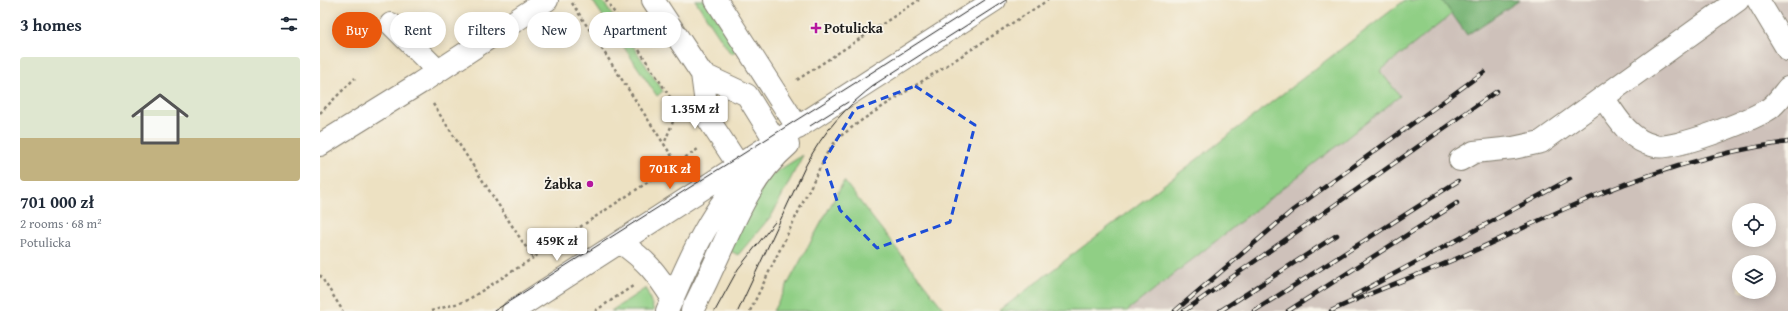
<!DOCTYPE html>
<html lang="en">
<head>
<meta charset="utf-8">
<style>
  :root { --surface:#fff; --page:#f2f2f3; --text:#1f2937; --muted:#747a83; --accent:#ea580c }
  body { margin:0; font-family:"Gentium Book Plus",serif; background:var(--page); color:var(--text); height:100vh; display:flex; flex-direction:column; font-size:15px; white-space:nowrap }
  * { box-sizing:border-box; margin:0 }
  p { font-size:13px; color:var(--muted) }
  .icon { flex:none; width:22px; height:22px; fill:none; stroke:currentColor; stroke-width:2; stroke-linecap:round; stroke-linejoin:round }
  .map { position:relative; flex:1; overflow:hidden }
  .sheet { display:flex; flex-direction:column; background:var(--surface); width:320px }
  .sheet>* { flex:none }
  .top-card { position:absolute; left:12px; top:12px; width:380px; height:36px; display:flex; gap:8px }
  .buttons { position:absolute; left:1412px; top:203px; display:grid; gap:8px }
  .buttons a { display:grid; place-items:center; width:44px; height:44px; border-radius:50%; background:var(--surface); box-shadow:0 2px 10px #0003; font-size:20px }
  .price { position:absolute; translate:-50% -34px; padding:0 9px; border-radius:4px; background:#fff; color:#222; font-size:13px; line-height:26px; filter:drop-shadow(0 1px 2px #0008) }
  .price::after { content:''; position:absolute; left:50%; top:24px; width:12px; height:9px; margin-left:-6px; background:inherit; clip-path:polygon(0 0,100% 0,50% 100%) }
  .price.active { background:var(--accent); color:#fff }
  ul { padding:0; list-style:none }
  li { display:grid; align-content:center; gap:8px; height:212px; padding:0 20px }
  li span { display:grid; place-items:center; height:124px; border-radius:4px; color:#555 }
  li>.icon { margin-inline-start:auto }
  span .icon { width:72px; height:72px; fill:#fffc; stroke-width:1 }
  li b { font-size:17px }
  h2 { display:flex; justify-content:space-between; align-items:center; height:48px; padding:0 20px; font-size:17px }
  .tag { padding:0 14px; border-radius:18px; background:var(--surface); box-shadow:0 2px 10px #0003; font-size:14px; line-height:36px }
  .tag.active { background:var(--accent); color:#fff }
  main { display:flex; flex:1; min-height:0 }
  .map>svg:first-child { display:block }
  .industrial { fill:#cec1ba; fill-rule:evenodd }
  .green { fill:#90cf85; stroke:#567650 }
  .forest { fill:#74b272; stroke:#486747 }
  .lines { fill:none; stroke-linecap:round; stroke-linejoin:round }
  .minor-casing { stroke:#847e6f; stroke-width:24 }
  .path { stroke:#847e6f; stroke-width:2.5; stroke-dasharray:3 3; stroke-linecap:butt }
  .minor { stroke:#fff; stroke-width:22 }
  .tram { stroke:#1c1c1c; stroke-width:1 }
  .rail-casing { stroke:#1c1c1c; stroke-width:4.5 }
  .rail { stroke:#f7f3e8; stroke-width:3; stroke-dasharray:9; stroke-linecap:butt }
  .marked { fill:none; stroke:#1d4ed8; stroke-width:3; stroke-dasharray:8 5; stroke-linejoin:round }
  .poi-dot { fill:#b5179e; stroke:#f7f3e8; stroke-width:1.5 }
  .labels { text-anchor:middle; stroke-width:3.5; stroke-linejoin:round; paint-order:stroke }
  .poi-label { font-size:14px; font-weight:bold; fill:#1c1c1c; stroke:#f7f3e8; text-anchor:start }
</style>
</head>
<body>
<main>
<section class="sheet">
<h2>3 homes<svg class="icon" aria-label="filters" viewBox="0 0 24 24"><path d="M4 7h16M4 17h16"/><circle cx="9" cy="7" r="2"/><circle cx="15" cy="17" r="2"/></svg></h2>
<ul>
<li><span style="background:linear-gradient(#dfe7d0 65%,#c2b280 0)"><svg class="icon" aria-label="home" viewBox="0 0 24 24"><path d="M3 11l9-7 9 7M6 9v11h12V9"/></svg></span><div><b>701 000 zł</b><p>2 rooms · 68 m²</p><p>Potulicka</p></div></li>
</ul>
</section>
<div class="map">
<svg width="1468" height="311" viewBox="0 0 1468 311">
  <rect width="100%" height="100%" fill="#f7f3e8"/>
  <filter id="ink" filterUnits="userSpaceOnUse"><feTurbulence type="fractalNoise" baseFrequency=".025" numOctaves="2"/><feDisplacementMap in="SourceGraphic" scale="8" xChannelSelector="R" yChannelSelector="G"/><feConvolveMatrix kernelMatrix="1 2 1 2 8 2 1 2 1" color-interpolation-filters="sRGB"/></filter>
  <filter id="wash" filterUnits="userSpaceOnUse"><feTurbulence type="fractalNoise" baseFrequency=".012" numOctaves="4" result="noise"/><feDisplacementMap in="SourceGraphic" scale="16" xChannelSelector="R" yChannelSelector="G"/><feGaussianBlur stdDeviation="0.9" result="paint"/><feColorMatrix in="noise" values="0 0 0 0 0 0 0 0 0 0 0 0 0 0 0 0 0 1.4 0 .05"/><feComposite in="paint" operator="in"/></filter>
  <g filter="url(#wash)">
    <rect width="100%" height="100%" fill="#ede1c2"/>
    <path class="industrial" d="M1200 0H1468V311H807L1079 96 1059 71 1132 14 1148 35ZM1419 210H1449V240H1419ZM1419 262H1449V292H1419Z"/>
    <path class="green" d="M272 0H282L343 91 337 96Z
      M375 0H385L417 50 411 54Z
      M1085 0H1122L1132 14 1060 71 1080 96 807 311H679Z
      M483 155 452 215 418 255 407 249 445 179Z
      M524 181 625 311H453Z
      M326 288 334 311H291Z"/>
    <path class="forest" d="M1122 0H1200L1147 35Z"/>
  </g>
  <g filter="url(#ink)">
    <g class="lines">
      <defs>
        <path id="minor" d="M333 0 382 74 388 119 419 166
          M396 0 478 128
          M1438 0 1468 50
          M71 24 118 71
          M382 74 427 95 456 142
          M1283 97C1296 117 1310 141 1335 146 1353 151 1429 121 1447 110 1455 106 1462 95 1468 88
          M0 145 100 83 227 0
          M1140 160 1154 152 1193 148 1221 142 1418 0
          M300 242C327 261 335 271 353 299
          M193 311 675 0
          M347 311C369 260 391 207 432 168
          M372 311C382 291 391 272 400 252 418 212 434 174 468 145"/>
      </defs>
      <use href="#minor" class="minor-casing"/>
      <path class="path" d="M286 0 358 109 344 144
        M252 3 357 164
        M477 80 599 0
        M113 104 213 258 378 149
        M0 113 35 78
        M0 275 23 311
        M111 311 146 301 213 258
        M275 311 313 286
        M430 311 507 153 518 138 542 120 728 0"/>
      <use href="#minor" class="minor"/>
      <path class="tram" d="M552 86 686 0
        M490 126 528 102
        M174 311C338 207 502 105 665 0
        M395 311 418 269 455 222
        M418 311 486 165C503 132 526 106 556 84"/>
      <defs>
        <path id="rail" d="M1033 296 1250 179
          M855 311 973 210 1164 72
          M864 311 1177 91
          M900 311 1017 235
          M934 311 1138 181
          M968 311 1137 203
          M1011 311C1055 290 1102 274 1147 254 1181 239 1214 222 1249 207 1318 176 1392 152 1468 142"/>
      </defs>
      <use href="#rail" class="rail-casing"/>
      <use href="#rail" class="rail"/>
    </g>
  </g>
  <path class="marked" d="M595 86 655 125 630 222 557 248 520 210 504 161 535 109Z"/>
  <g class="poi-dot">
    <path d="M494 22h4v4h4v4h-4v4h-4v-4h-4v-4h4z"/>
    <circle cx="270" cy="184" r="4"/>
  </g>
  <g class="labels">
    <g class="poi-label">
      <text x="504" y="33">Potulicka</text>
      <text x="262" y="189" text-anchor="end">Żabka</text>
    </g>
  </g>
</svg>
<div class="buttons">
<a><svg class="icon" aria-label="locate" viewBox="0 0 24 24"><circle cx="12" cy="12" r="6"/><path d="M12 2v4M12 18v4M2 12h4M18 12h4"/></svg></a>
<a><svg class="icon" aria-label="layers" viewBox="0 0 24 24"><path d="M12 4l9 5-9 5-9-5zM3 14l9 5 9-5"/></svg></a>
</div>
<b class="price" style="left:375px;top:130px">1.35M zł</b>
<b class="price active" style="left:350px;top:190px">701K zł</b>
<b class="price" style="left:237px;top:262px">459K zł</b>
<div class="top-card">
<a class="tag active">Buy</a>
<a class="tag">Rent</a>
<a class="tag">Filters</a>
<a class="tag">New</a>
<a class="tag">Apartment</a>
</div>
</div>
</main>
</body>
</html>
